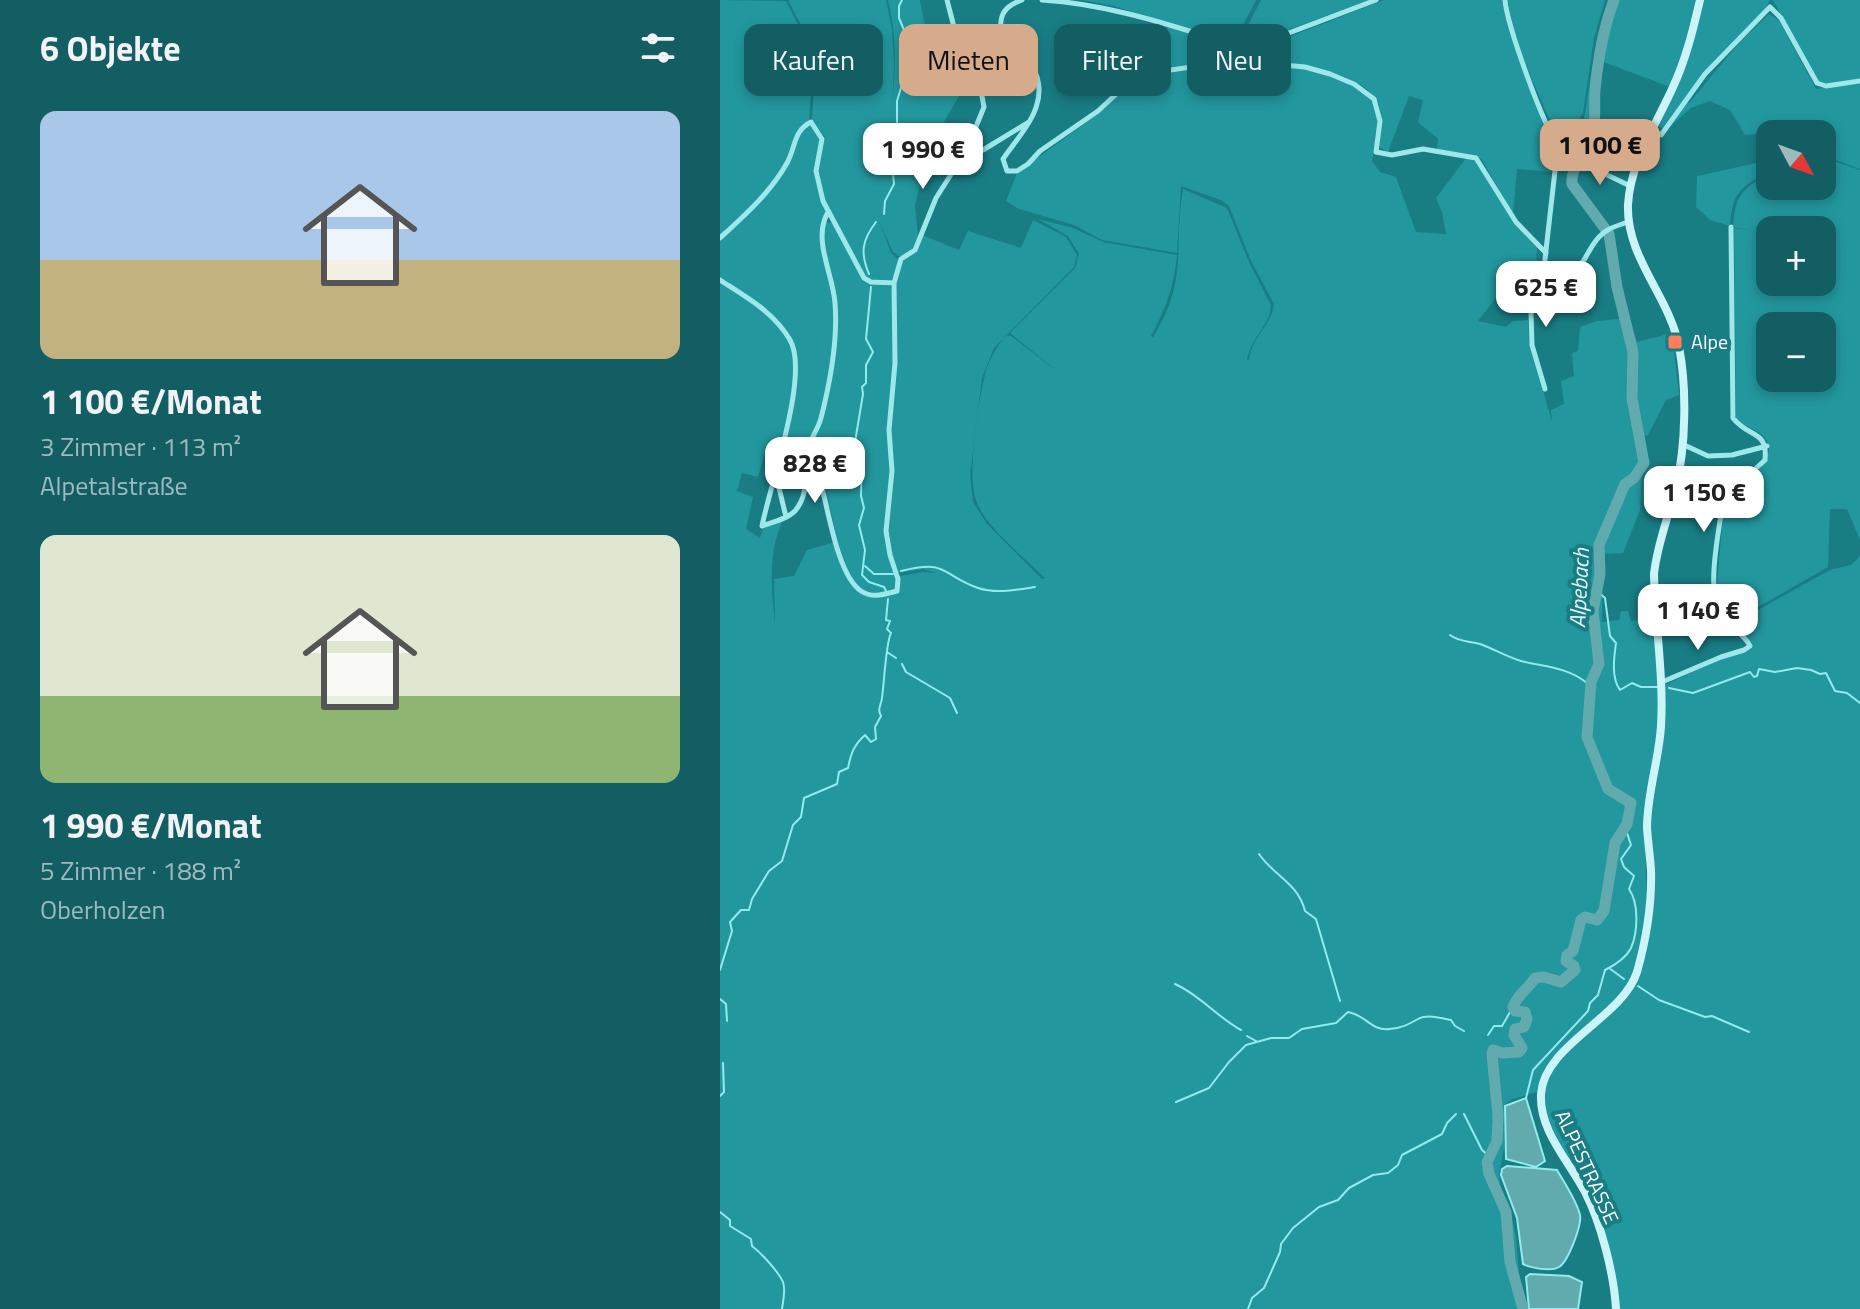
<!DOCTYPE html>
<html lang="de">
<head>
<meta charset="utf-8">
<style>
  :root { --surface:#135e63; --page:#20676c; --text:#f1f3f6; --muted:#9dbabe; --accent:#d6ab8b }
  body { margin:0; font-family:"Titillium Web",sans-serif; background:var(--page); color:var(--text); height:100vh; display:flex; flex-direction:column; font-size:30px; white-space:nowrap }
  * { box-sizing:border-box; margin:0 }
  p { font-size:26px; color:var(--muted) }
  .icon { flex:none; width:44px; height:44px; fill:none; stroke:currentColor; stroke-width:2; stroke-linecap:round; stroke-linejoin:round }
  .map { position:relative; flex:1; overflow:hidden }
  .details { display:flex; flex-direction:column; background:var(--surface); width:720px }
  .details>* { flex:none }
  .top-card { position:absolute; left:24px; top:24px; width:760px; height:72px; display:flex; gap:16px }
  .needle { width:52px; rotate:131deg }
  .buttons { position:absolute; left:1036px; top:120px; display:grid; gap:16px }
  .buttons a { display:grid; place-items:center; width:80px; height:80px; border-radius:16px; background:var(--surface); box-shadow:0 4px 12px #0003; font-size:40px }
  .price { position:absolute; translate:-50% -68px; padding:0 18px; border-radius:16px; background:#fff; color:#222; font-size:26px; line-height:52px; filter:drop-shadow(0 2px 4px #0008) }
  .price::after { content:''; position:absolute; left:50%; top:48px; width:24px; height:18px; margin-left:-12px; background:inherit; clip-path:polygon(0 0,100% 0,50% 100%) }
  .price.active { background:var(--accent); color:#111 }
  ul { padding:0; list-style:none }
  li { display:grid; align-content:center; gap:16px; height:424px; padding:0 40px }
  li span { display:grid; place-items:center; height:248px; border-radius:16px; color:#555 }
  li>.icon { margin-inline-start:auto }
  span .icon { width:144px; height:144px; fill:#fffc; stroke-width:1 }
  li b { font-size:34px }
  h2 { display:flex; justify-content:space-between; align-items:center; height:96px; padding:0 40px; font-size:34px }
  .tag { padding:0 28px; border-radius:16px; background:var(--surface); box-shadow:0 4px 12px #0003; font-size:28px; line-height:72px }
  .tag.active { background:var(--accent); color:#111 }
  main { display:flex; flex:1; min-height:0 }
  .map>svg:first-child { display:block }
  .green { fill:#22979d; fill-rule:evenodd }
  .water { fill:#61aaae; stroke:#91ebee; stroke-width:2 }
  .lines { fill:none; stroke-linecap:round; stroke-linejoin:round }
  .stream { stroke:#91ebee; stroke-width:2 }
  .river { stroke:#61aaae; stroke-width:11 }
  .street { stroke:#9ee8ec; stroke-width:5 }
  .secondary { stroke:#cbf5f9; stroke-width:8 }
  .poi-dot { fill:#ff7d59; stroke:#197d84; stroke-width:3 }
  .labels { text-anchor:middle; stroke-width:8; stroke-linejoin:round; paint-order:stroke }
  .poi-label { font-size:20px; fill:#fff; stroke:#197d84; text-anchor:start }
  .street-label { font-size:20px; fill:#fff; stroke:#197d84 }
  .water-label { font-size:22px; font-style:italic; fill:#e6fafb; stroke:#197d84 }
</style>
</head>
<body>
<main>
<section class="details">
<h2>6 Objekte<svg class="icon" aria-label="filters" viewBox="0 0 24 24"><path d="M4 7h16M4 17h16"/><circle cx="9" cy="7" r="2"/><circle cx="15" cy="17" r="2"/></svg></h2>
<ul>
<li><span style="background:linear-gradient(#a9c7e8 60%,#c2b280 0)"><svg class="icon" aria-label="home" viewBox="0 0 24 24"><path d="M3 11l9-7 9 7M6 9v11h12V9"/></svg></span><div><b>1 100 €/Monat</b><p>3 Zimmer · 113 m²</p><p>Alpetalstraße</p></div></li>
<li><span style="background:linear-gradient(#dfe7d0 65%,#8fb573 0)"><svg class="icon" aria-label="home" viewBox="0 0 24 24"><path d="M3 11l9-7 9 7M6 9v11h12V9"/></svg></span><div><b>1 990 €/Monat</b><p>5 Zimmer · 188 m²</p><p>Oberholzen</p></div></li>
</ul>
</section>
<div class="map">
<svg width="1140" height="1309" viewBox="0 0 1140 1309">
  <rect width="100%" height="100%" fill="#197d84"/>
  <path class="green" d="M0 0 66 1 93 55 89 121 101 140 95 171 107 213 103 221 112 223 143 279 150 283 170 286 173 292V363L168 430 171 471 165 532 168 555 177 579 176 590C171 591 164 594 158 594 116 595 115 507 102 479 99 473 93 470 89 466L88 451 63 439 59 454 45 452 38 477 22 473 17 491 33 497 26 529 40 538 43 528 63 520C48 551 51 590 55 623L54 579 74 576 87 550 115 542C123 578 138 604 178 592L179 576 203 572 216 573 203 569 179 573 171 554 167 531 173 472 170 431 176 362 175 283 182 261 195 251 202 235 239 250 248 231 301 248 313 220 346 237 357 255 354 267 274 348 262 378 250 475 253 502 267 524 322 579 325 578C305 558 264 526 256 500 247 476 258 405 264 379 267 363 276 348 286 335L291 336 338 372 290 333 355 268 359 254 348 236 318 219 353 228 383 242 457 255C454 286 446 309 431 336L433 337C469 279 453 249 463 189L507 208 529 262 551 305C550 326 531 337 527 360H529C532 336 551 327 554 304L531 261 509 206 501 200 461 186 457 253 382 240 354 225 299 209 286 201 297 173 379 113 406 86 436 75 493 67 496 68 490 85 493 86 502 68 519 61 585 68 633 85 653 100 660 120 652 161 660 172 676 177 696 232 726 234 722 212 716 198 747 157 756 159 794 223 817 246 816 269 779 294 758 321 786 327 793 321 808 320 809 341 832 422 831 410 844 404 841 381 854 376 852 353 858 351 860 327 877 321 909 318 917 342 952 333 959 395 946 400 928 435 920 437 923 462 920 510 903 553 883 554 882 622 899 620 901 611H908L911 621 933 618C934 649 940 680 939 711 939 750 926 787 925 827 924 880 936 941 906 989L827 1067 820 1091 793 1099 784 1105V1148L779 1174 781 1189 791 1213 796 1236 802 1309H0Z
    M68 0H166L172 29 174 64 170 167C176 149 171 130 172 111 175 69 178 43 168 0H200C206 37 215 67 239 96L209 148 195 205 198 237 192 249 182 258 173 252 159 221 171 253 179 260 172 282 153 280 145 276 105 201 98 169 105 137 92 120 96 54Z
    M362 0H536L513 44 394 6Z
    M541 0H649L524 46 520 41Z
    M664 0H782L794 43 834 144 831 172 797 169 793 214 762 160 755 156 717 149 718 139 698 122 703 100 689 96 668 152 659 147C657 130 667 114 655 98 634 68 563 63 530 60L526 56 556 42Z
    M788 0H885L874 38 863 113C857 123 849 133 837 137 821 98 792 41 788 0Z
    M888 0H977L970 31 950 87 881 61 873 127 865 158 853 153 843 141 864 119 877 39Z
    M983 0H1050L1046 8 990 66 941 129 939 126 965 67Z
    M1053 0H1140V80L1108 84 1095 80Z
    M1049 14 1059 20 1096 89 1140 84V169L1102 155V134L1088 129 1025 135 1010 110 990 101 971 108 948 128 966 103H969L1019 43Z
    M448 26 500 44 496 62 436 71Z
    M1102 157 1140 170V540L1127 509H1110L1108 567 1035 609 1007 621 999 610 996 595 1004 503C1014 488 1065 460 1044 437 1038 430 1024 426 1016 420L1014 228 1031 230 1013 227C1015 195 1022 188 1050 174V186H1102ZM1050 230H1102V282H1050ZM1050 326H1102V378H1050Z
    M1050 160V172C1021 185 1012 193 1010 226L990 220 976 207 977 176Z
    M1140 556V1309H897C891 1279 886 1240 875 1212 857 1164 796 1113 839 1060L909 993 930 926V828L945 685 1001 659 1025 651 1028 638 1014 628 1016 622 1110 570 1131 565Z"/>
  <path class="water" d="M806 1098 825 1161 816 1167 786 1159 785 1106Z
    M787 1166 837 1170C845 1184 856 1199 860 1215 862 1225 848 1262 839 1267 831 1272 811 1268 803 1264L797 1218 781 1175 782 1169Z
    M810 1274 849 1276 862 1282 858 1309H809L806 1277Z"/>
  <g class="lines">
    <path class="stream" d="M164 214 165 201 174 184 173 174 181 138 177 129V101L184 78 180 48 184 30 179 18V6L182 0
      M149 274C140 253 142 240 156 222
      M151 287 146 339 153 352 146 365V383L142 387 143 394 135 442 142 455 141 496 144 508 139 525 145 550 142 575 149 582 164 587 166 591
      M145 566 154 574H173
      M181 571C230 559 220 575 258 588 276 594 296 590 315 587
      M877 591 885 598 890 636 896 643C894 657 891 678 900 690L912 683 921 687H937
      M730 635C739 642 749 641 760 644 774 649 787 657 801 661 825 667 847 667 867 683L871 682
      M167 652 176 658
      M182 664 186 672 230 698 237 713
      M949 688 973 693 1030 672 1034 677 1037 676 1039 669 1055 672 1077 668 1091 670 1100 674 1106 673 1115 691 1127 693 1140 703
      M539 854C554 876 578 883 585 911L596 919 620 1001
      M889 968 904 979
      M0 970 12 931 10 922 21 910H29L32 899 49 871 62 861 73 825 81 817 84 798 117 784 119 772 128 768C131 753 134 745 145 735L151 742 156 739 155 727 161 716C157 708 161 706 162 698 164 684 166 642 171 633L167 629 170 621 166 620 168 599
      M455 984C480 995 497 1017 521 1030
      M918 986 939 1000 985 1017 992 1016 1029 1032
      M0 999 6 1004 7 1021
      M768 1035 774 1026H782L793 1007
      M527 1036 536 1041
      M0 1096 4 1092 3 1063
      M806 1098 813 1070 868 1011 870 1003 878 995 885 970C895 965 906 958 911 948 918 932 919 903 909 889L914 876 904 867 901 859 911 845 905 827
      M456 1102 489 1088 509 1062 526 1045 551 1038H569L582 1029 616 1023 628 1012C646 1015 651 1031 669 1029 680 1029 689 1024 698 1019 707 1014 721 1018 731 1020L735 1026 744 1031
      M744 1114 762 1150 769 1156
      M0 1212 10 1220V1226L31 1239 32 1246C41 1253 58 1271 63 1282 66 1290 63 1301 62 1309
      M528 1309 532 1298 544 1288 560 1252 561 1244 573 1228 599 1207 618 1200 629 1188 653 1175 668 1173 678 1165 682 1155 722 1134 727 1123 736 1114"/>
    <path class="river" d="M803 1309 790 1262 786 1212 769 1174 767 1162 777 1141 778 1116 772 1054 773 1050 782 1053 799 1052 802 1048 794 1035 795 1029 804 1027 807 1019 805 1012 795 1011 793 1007C796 996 809 988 815 978L824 977 841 982 855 970 854 966 846 961 847 955 853 951 861 920 865 917 877 920 884 911 895 843 907 824 911 803 888 789 867 737 871 682 879 664 873 611 880 574 879 545 905 484 914 478 924 463 912 398 913 352 897 287 889 234 852 184C850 165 869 152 873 134 876 120 874 104 875 90 878 59 883 29 894 0"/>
    <path class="street" d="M302 0C285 6 279 14 281 32 288 45 303 52 311 64 334 101 303 130 283 159L287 171H297L308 164 320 151 378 111 409 82 437 72 500 63 509 57 512 48
      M322 0C387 4 447 24 508 43L519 56 532 62 585 67 610 74 634 84 654 99 660 121 656 152 672 155 703 149 756 158 796 222 826 253
      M785 0C787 24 824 130 839 145 857 163 887 174 910 186
      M514 47 529 48 656 0
      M933 130 941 135 985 74 1050 7 1061 18 1097 83 1106 86 1140 81
      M246 151 263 150 309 122
      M0 238C24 216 51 192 67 163 76 147 73 131 91 122L102 139 96 171 103 201 144 278 151 282 174 283
      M824 268C859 294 861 256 879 237 887 228 897 226 908 222
      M0 280C26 297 54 312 70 340 90 374 50 485 42 526
      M825 389 812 345 811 314 824 268 838 144
      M962 444 988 456 1012 455 1047 446
      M87 472 96 475 100 480C108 507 117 575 141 591 153 599 165 594 177 591L178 579 170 555 166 531 172 471 169 430 175 363 174 283 181 259 195 250 216 198 246 151 264 107 261 91 234 27 227 0
      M56 475 66 517
      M42 526C53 522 67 519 75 511 90 493 84 472 87 452 89 440 98 430 101 418 110 383 118 340 115 303 113 274 93 241 107 214
      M942 682 1001 657 1024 650 1030 646C1025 634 1008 627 1000 615 986 590 999 530 1003 502L1008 494 1045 460C1048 429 1028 438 1013 418L1011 227"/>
    <path class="secondary" d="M896 1309C894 1274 881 1223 865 1192 849 1161 819 1131 821 1094 824 1045 903 1017 917 972 926 940 932 904 931 870 930 856 928 842 927 828 927 793 939 760 941 726 944 676 935 625 934 574 937 544 949 516 956 486 966 447 967 387 959 347 950 297 906 258 908 205 910 163 936 125 953 87 966 59 973 30 980 0"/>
  </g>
  <rect class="poi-dot" x="947" y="334" width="16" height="16" rx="4"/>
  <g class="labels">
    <g class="poi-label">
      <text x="971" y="349">Alpe</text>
    </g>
    <g class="street-label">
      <text transform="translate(867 1167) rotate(65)" y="7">ALPESTRASSE</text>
    </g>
    <g class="water-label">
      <text transform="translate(859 588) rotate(-87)" y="8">Alpebach</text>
    </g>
  </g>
</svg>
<div class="buttons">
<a><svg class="needle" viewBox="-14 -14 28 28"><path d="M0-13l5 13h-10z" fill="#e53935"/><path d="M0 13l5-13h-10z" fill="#9dbabe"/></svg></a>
<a>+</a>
<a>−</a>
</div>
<b class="price active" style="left:880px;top:187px">1 100 €</b>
<b class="price" style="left:203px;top:191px">1 990 €</b>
<b class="price" style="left:826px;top:329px">625 €</b>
<b class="price" style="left:95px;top:505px">828 €</b>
<b class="price" style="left:984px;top:534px">1 150 €</b>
<b class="price" style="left:978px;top:652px">1 140 €</b>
<div class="top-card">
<a class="tag">Kaufen</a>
<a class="tag active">Mieten</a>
<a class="tag">Filter</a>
<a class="tag">Neu</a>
</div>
</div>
</main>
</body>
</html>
